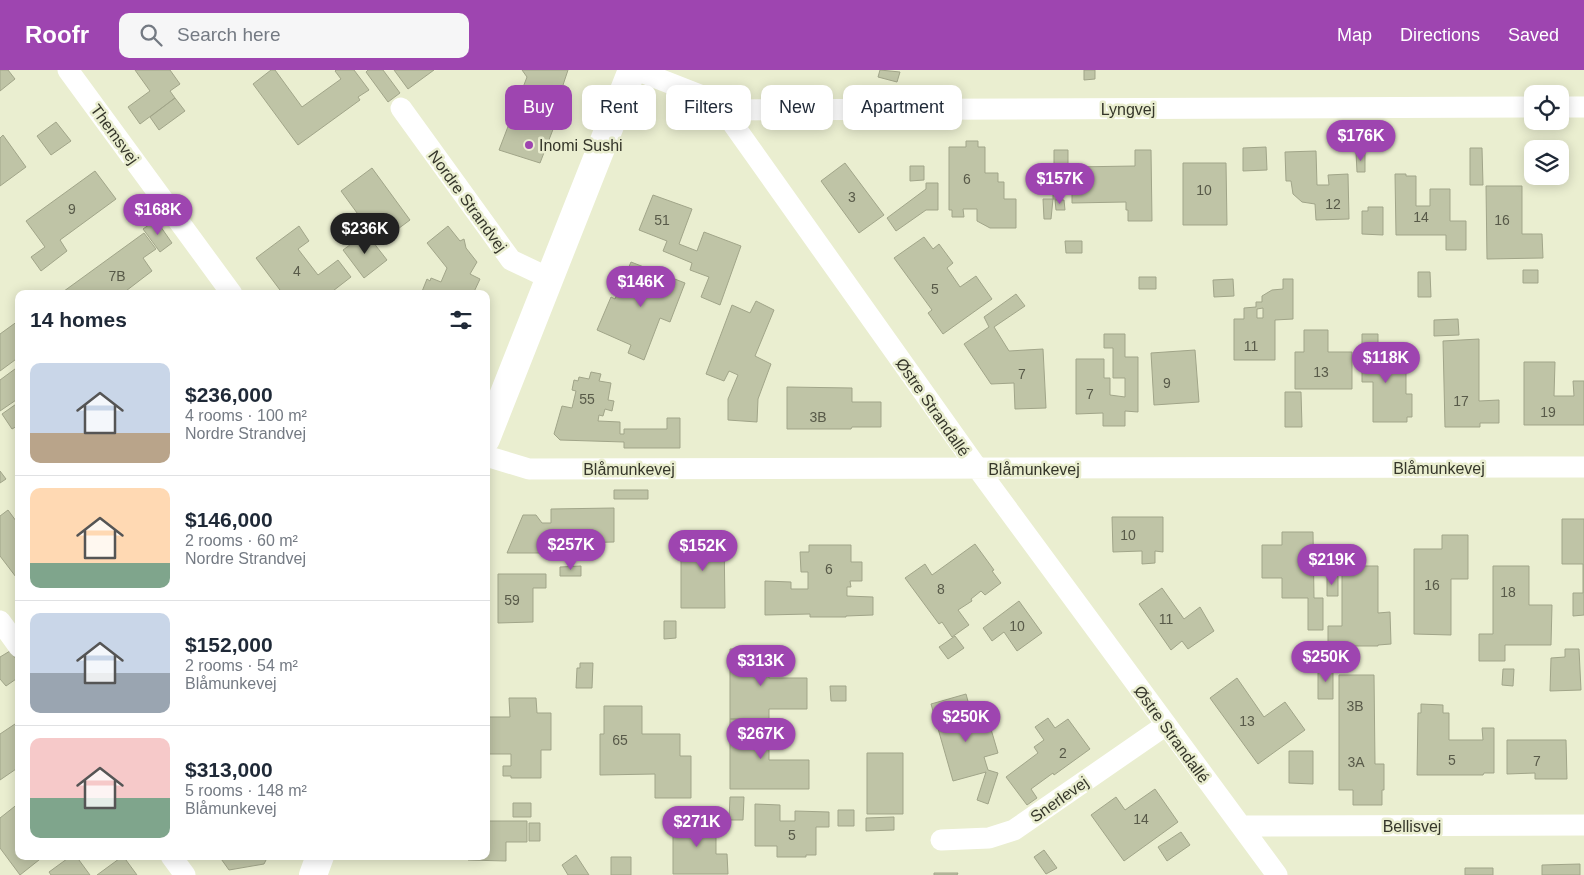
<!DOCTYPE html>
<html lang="en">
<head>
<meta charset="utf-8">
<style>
  :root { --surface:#fff; --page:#f6f6f7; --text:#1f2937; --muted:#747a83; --line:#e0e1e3; --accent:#9e45b0 }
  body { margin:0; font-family:Helvetica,sans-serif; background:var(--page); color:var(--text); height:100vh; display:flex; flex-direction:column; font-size:19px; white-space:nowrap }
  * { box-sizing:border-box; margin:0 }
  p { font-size:16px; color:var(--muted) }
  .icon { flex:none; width:28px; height:28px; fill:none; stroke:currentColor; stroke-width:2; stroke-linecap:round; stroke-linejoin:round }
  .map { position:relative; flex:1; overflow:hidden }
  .side { position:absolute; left:15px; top:220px; width:475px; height:570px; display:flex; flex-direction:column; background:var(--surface); border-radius:10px; box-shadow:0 2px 12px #0003 }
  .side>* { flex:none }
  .banner { position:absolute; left:505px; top:15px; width:475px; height:45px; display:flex; gap:10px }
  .buttons { position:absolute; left:1524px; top:15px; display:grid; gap:10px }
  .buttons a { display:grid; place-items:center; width:45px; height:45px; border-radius:10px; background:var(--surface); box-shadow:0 2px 12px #0003; font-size:25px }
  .price { position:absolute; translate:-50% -42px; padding:0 11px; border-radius:18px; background:var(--accent); color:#fff; font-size:16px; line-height:32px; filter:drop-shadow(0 1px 2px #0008) }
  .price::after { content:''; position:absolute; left:50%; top:30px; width:15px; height:11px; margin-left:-8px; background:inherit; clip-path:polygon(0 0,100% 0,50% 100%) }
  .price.on { background:#222; color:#fff }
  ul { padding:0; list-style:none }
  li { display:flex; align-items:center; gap:15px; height:125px; padding:0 15px }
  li+li { border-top:1px solid var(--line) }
  li span { display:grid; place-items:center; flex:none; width:140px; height:100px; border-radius:10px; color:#555 }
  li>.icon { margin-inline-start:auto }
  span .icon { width:60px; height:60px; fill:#fffc; stroke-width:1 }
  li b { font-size:21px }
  h2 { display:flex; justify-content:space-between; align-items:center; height:60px; padding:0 15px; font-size:21px }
  .chip { padding:0 18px; border-radius:10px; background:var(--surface); box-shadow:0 2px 12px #0003; font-size:18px; line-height:45px }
  .chip.on { background:var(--accent); color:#fff }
  header { display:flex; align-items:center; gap:30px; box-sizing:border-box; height:70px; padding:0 25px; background:var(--accent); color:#fff }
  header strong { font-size:24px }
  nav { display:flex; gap:28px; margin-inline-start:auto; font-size:18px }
  .search { width:350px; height:45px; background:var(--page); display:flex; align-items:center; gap:12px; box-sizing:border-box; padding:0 18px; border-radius:10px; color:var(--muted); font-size:19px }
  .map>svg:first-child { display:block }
  .building { fill:#bfc4a6; stroke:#a1a589; fill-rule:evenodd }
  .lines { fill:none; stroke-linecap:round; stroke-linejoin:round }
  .street { stroke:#fff; stroke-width:21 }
  .secondary { stroke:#fff; stroke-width:28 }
  .poi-dot { fill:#9e45b0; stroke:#eaeed0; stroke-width:2 }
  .labels { text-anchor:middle; stroke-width:5; stroke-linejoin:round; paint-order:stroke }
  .number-label { font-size:14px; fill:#585a49 }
  .street-label { font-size:16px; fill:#35362a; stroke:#eaeed0 }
  .poi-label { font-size:16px; fill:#35362a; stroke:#eaeed0; text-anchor:start }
</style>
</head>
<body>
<header>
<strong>Roofr</strong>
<div class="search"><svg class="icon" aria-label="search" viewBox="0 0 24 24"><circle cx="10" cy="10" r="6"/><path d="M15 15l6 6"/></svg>Search here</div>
<nav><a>Map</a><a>Directions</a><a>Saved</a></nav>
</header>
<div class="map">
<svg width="1584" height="805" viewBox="0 0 1584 805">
  <rect width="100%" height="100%" fill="#eaeed0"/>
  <path class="building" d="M0 0H8L15 9 0 21Z
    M135 0H170L180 14 170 21 175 28 140 54 128 37 150 21Z
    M271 0H275L302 37 341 9 335 1 336 0H354L369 20 358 27 360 30 298 75 253 14Z
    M368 0H383L400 23 388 32 366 2Z
    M394 0H434L408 19Z
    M522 0H568L563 15 569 18 540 93 499 80 527 7Z
    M880 0 900 2 897 12 878 7Z
    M1084 0H1095V9L1084 10Z
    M175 28 185 41 159 60 150 47Z
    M56 52 71 71 51 85 37 66Z
    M3 65 26 97 0 116V68Z
    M966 71H978V77H985V103H998V112H1004V129H1016V158H990L977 151V139H963L964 147H952V140H949V77H966Z
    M1266 77 1267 100 1243 101V78Z
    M1470 78H1482L1483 115H1470Z
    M1054 80H1068V111H1054Z
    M1135 80H1151L1152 151H1128V140H1126V132L1072 133V97L1135 96Z
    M1316 81 1317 115H1329L1328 105 1348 104 1349 149 1316 150 1315 134 1302 132 1293 124 1291 111H1286L1285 82Z
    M1356 82H1365V102H1357Z
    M845 93 884 145 859 163 821 111Z
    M1183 93H1226L1227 155H1183Z
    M910 96H924V110L910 111Z
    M372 98 410 150 379 173 341 121Z
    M95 101 116 129 60 170 67 181 41 201 31 187 45 177 26 151Z
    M1395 104H1406V106H1416V136H1430V119H1450V151H1466V180H1446V165H1396Z
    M926 113H938V140H926L896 161 887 148 926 119Z
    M1486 116H1522V164H1542L1543 188 1487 189Z
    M1053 122H1061L1062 130 1053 129 1051 149H1044L1043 129H1053Z
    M653 125 692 139 679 174 697 181 704 162 741 176 720 235 701 227 709 207 690 200 692 193 663 181 667 171 639 160Z
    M1055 130H1064L1065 140H1056Z
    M1368 137H1383V165L1362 164V141H1368Z
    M156 150 172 173 160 182 143 159Z
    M299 156 309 171 298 179 318 205 338 190 351 207 329 224H283L256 188Z
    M448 156 460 171 464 169 466 178 477 192 470 204 480 209 473 224H421L427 209 430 211 431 208 441 212 447 198 427 173Z
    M144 163 156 179 143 188 152 201 122 224H60Z
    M366 163 387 190 364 208 343 180Z
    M924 167 933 179 939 174 953 193 947 198 960 217 976 206 992 229 943 264 928 243 932 240 894 188Z
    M1065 171H1082V183H1066Z
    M631 192 685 213 670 252 660 248 644 290 628 283 631 275 597 260 611 227 615 229Z
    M1523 200H1538V213H1523Z
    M1418 202H1430L1431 227H1418Z
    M1139 207H1156V219H1139Z
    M1233 209 1234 226 1214 227 1213 210Z
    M1283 209H1293V249L1275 250V290H1234V249H1244V238L1256 237V232H1262V226L1272 220 1283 219ZM1263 238V248H1257V239Z
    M1016 224 1025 236 994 257 1009 281 1043 279 1046 338 1015 339 1014 313 991 314 964 274 989 257 984 247Z
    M756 231 774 240 755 286 771 294 758 329 757 352 728 350V329L738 305 729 301 724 311 706 304 732 235 750 243Z
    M1458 249 1459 265 1434 266V250Z
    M18 251 19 287 0 301V264Z
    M1304 260H1328V282H1352V319H1295V282H1304Z
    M1104 264H1125V287H1138V342L1125 341V356H1103V343L1076 344V289H1104V308H1110V325L1125 327V308H1113V278H1104Z
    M1362 264H1378V293H1406V324H1412V347H1407V352H1373V312H1362Z
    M1479 269V331L1499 330V353H1480V357H1445L1443 271Z
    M1195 280 1199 332 1154 335 1151 283Z
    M1524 292H1555L1554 326H1574L1573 311H1584V355H1524Z
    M19 296V328L0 341V310Z
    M591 302 601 304 599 311 611 313 608 330 614 331 612 341 605 339 603 346 599 345 598 351 620 352V364H624V359H667V348H680V378H624V372L560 370 554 364 562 336 572 338 576 321 572 320 574 310 578 311 579 307 589 309Z
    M787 317 852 318V332H881V357H852L851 359H787Z
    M1285 322H1301L1302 357H1285Z
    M19 332V355L12 359 2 344Z
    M0 401 6 409 0 413Z
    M614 420H648V429H614Z
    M614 438V472L567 473 568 490H552L551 483H507L523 445H536L542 453H551V439Z
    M8 440 19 455V511L0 486V446Z
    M1112 447H1163V482L1155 481V493L1142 494V481L1113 482Z
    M1562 449H1584V545L1573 546V523H1583V494H1562Z
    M1282 462H1313L1314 528H1323V560H1308V528H1282V508H1262V475H1282Z
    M681 465H724L725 538H681Z
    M1442 465H1468V509H1451V565L1414 564V479H1442Z
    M975 474 994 500 992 501 1001 513 985 525 981 521 971 529 972 531 958 540 969 555 952 567 942 552 939 554 905 508 925 494 932 505Z
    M809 475H851V492H862V511H850L851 517H847V526L873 527V545L846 546V547H810V544L765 545V511L791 512V519H808V502H801L800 482H809Z
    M581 496V506H560V497Z
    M1342 496H1378V543L1390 542 1391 574 1378 575V576H1346L1347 590H1328V556H1342Z
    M1493 496H1529V535H1552L1551 575H1505V591H1479V564H1493Z
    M498 504H546V518H533V552L498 553Z
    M1327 505 1338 506V526H1327Z
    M1162 518 1184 549 1200 537 1214 561 1188 579 1182 571 1171 580 1139 534Z
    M1019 531 1042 563 1017 581 1004 562 992 571 983 558Z
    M664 551H676V568L664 569Z
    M955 566 964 578 948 589 939 577Z
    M769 578V608H807V639H769V649H730V579Z
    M1565 579H1579L1581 620 1550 621 1551 588 1565 587Z
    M10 581 19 593V607L6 616 0 609V587Z
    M580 593H593L592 618H576L577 598H580Z
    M1318 597H1333V629H1318Z
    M1503 599H1514L1513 616 1502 615Z
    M1339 605H1374L1375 694H1384V720H1382V735H1353V720H1339Z
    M1237 608 1264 647 1285 632 1305 660 1258 694 1210 628Z
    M830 616H846V631H831Z
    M966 624 974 653 988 649 998 683 984 687 988 700 998 703 988 734 977 730 986 702 953 711 931 634Z
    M509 628H536L537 643H551V680H541V708H511V706H503V696H511V684H486V647H510Z
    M1421 634 1443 635V643H1449V670H1483L1482 658H1494V703H1484L1483 705H1417L1418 643H1421Z
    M604 636H642V664H680V686H691V728H655V704L600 705V664H604Z
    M1048 648 1055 658 1068 649 1090 679 1054 705 1053 703 1031 719 1037 728 1027 735 1006 707 1038 683 1034 677 1044 670 1035 657Z
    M730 649H769V690H809V719H730Z
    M15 654 19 659V697L0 710V664Z
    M1507 670H1566L1567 709H1535V703L1507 704Z
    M1289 681H1313V714L1289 713Z
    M867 683H903V744H867Z
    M1155 719 1178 752 1124 791 1091 745 1116 727 1125 740Z
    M730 727H744L743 750H729Z
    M19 733V786H44L20 805 0 778V748Z
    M513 733H531V747H513Z
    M755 734 780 735V751H795V741L829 742V757H816V785H806V787H777V776H755Z
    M838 740H854V756H838Z
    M894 747V760L866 761V748Z
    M673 748H716V784H727L728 804H673Z
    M486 751H527V772H506V791L468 790V786H486Z
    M529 753H540V771H529Z
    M1181 762 1190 775 1167 791 1158 777Z
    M1044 780 1057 798 1046 804 1034 787Z
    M576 785 589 805H568L562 795Z
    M71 786H76L90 805H51L49 802Z
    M123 786 137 805H97Z
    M219 786H268L264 794 229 800Z
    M611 787H631V805H611Z
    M1580 794V805H1542V795Z
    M1465 798H1493V805H1465Z
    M934 803H958L957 805H934Z"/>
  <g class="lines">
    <path class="street" d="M68 0 232 224
      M636 0 700 25 723 40 978 399 1277 805
      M1560 37H1584
      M401 38 511 190 549 208
      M723 40 1532 37
      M486 386 529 399 1584 397
      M0 551 19 577
      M1241 756 1584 755
      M941 770 989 768 1014 760 1166 655
      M171 786 185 805"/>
    <path class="secondary" d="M486 369 632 0
      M313 805 320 786"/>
  </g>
  <circle class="poi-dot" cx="529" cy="75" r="5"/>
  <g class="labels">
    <g class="number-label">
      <text x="967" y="114">6</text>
      <text x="1204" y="125">10</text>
      <text x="852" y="132">3</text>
      <text x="1333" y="139">12</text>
      <text x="72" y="144">9</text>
      <text x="1421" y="152">14</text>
      <text x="662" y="155">51</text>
      <text x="1502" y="155">16</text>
      <text x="297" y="206">4</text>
      <text x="117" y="211">7B</text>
      <text x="935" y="224">5</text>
      <text x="1251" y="281">11</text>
      <text x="1321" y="307">13</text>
      <text x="1022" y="309">7</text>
      <text x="1167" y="318">9</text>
      <text x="1090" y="329">7</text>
      <text x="587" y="334">55</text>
      <text x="1461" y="336">17</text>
      <text x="1548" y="347">19</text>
      <text x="818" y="352">3B</text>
      <text x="1128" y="470">10</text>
      <text x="829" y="504">6</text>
      <text x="1432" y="520">16</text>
      <text x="941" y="524">8</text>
      <text x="1508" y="527">18</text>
      <text x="512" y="535">59</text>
      <text x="1166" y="554">11</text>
      <text x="1017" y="561">10</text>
      <text x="1355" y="641">3B</text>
      <text x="1247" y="656">13</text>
      <text x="620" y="675">65</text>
      <text x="1063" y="688">2</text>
      <text x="1452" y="695">5</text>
      <text x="1537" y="696">7</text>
      <text x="1356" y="697">3A</text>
      <text x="1141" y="754">14</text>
      <text x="792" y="770">5</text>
    </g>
    <g class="street-label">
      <text x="1128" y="45">Lyngvej</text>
      <text transform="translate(115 64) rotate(54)" y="6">Themsvej</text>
      <text transform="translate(468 131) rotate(54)" y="6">Nordre Strandvej</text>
      <text transform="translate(933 337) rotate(55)" y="6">Østre Strandallé</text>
      <text x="1439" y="404">Blåmunkevej</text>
      <text x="629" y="405">Blåmunkevej</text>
      <text x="1034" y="405">Blåmunkevej</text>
      <text transform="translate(1172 664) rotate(54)" y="6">Østre Strandallé</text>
      <text transform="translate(1059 729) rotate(-35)" y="6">Snerlevej</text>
      <text x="1412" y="762">Bellisvej</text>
    </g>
    <g class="poi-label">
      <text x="539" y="81">Inomi Sushi</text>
    </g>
  </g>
</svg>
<div class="buttons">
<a><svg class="icon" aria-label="locate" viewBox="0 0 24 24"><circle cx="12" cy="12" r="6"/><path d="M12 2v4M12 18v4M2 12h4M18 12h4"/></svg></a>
<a><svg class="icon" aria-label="layers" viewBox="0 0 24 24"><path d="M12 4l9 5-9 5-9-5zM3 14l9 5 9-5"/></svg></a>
</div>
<b class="price" style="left:1361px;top:92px">$176K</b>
<b class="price" style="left:1060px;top:135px">$157K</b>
<b class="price" style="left:158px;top:166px">$168K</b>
<b class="price on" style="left:365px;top:185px">$236K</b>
<b class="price" style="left:641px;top:238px">$146K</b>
<b class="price" style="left:1386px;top:314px">$118K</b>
<b class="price" style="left:571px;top:501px">$257K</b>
<b class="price" style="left:703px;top:502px">$152K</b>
<b class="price" style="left:1332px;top:516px">$219K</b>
<b class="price" style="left:1326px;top:613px">$250K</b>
<b class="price" style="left:761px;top:617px">$313K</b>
<b class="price" style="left:966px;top:673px">$250K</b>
<b class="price" style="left:761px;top:690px">$267K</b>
<b class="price" style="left:697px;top:778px">$271K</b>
<div class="banner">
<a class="chip on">Buy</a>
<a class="chip">Rent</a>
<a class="chip">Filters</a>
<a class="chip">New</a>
<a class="chip">Apartment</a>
</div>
<section class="side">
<h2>14 homes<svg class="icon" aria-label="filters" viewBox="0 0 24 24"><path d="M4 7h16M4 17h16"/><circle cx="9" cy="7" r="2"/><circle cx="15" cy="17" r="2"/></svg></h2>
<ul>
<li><span style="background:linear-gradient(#c9d6e8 70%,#b9a48a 0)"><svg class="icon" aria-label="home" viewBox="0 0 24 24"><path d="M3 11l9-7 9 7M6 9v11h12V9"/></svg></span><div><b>$236,000</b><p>4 rooms · 100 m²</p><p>Nordre Strandvej</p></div></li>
<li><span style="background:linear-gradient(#ffd9b3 75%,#7fa58c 0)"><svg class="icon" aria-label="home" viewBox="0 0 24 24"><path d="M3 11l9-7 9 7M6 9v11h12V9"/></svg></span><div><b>$146,000</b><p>2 rooms · 60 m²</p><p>Nordre Strandvej</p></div></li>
<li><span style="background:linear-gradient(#c9d6e8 60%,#9aa5b1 0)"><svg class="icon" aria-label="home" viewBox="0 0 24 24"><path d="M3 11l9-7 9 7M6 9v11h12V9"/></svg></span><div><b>$152,000</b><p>2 rooms · 54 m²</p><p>Blåmunkevej</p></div></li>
<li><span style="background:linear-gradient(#f6c9c9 60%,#7fa58c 0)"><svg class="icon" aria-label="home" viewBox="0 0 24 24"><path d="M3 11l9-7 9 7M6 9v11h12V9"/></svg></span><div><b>$313,000</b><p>5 rooms · 148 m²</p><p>Blåmunkevej</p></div></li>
</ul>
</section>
</div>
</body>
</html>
